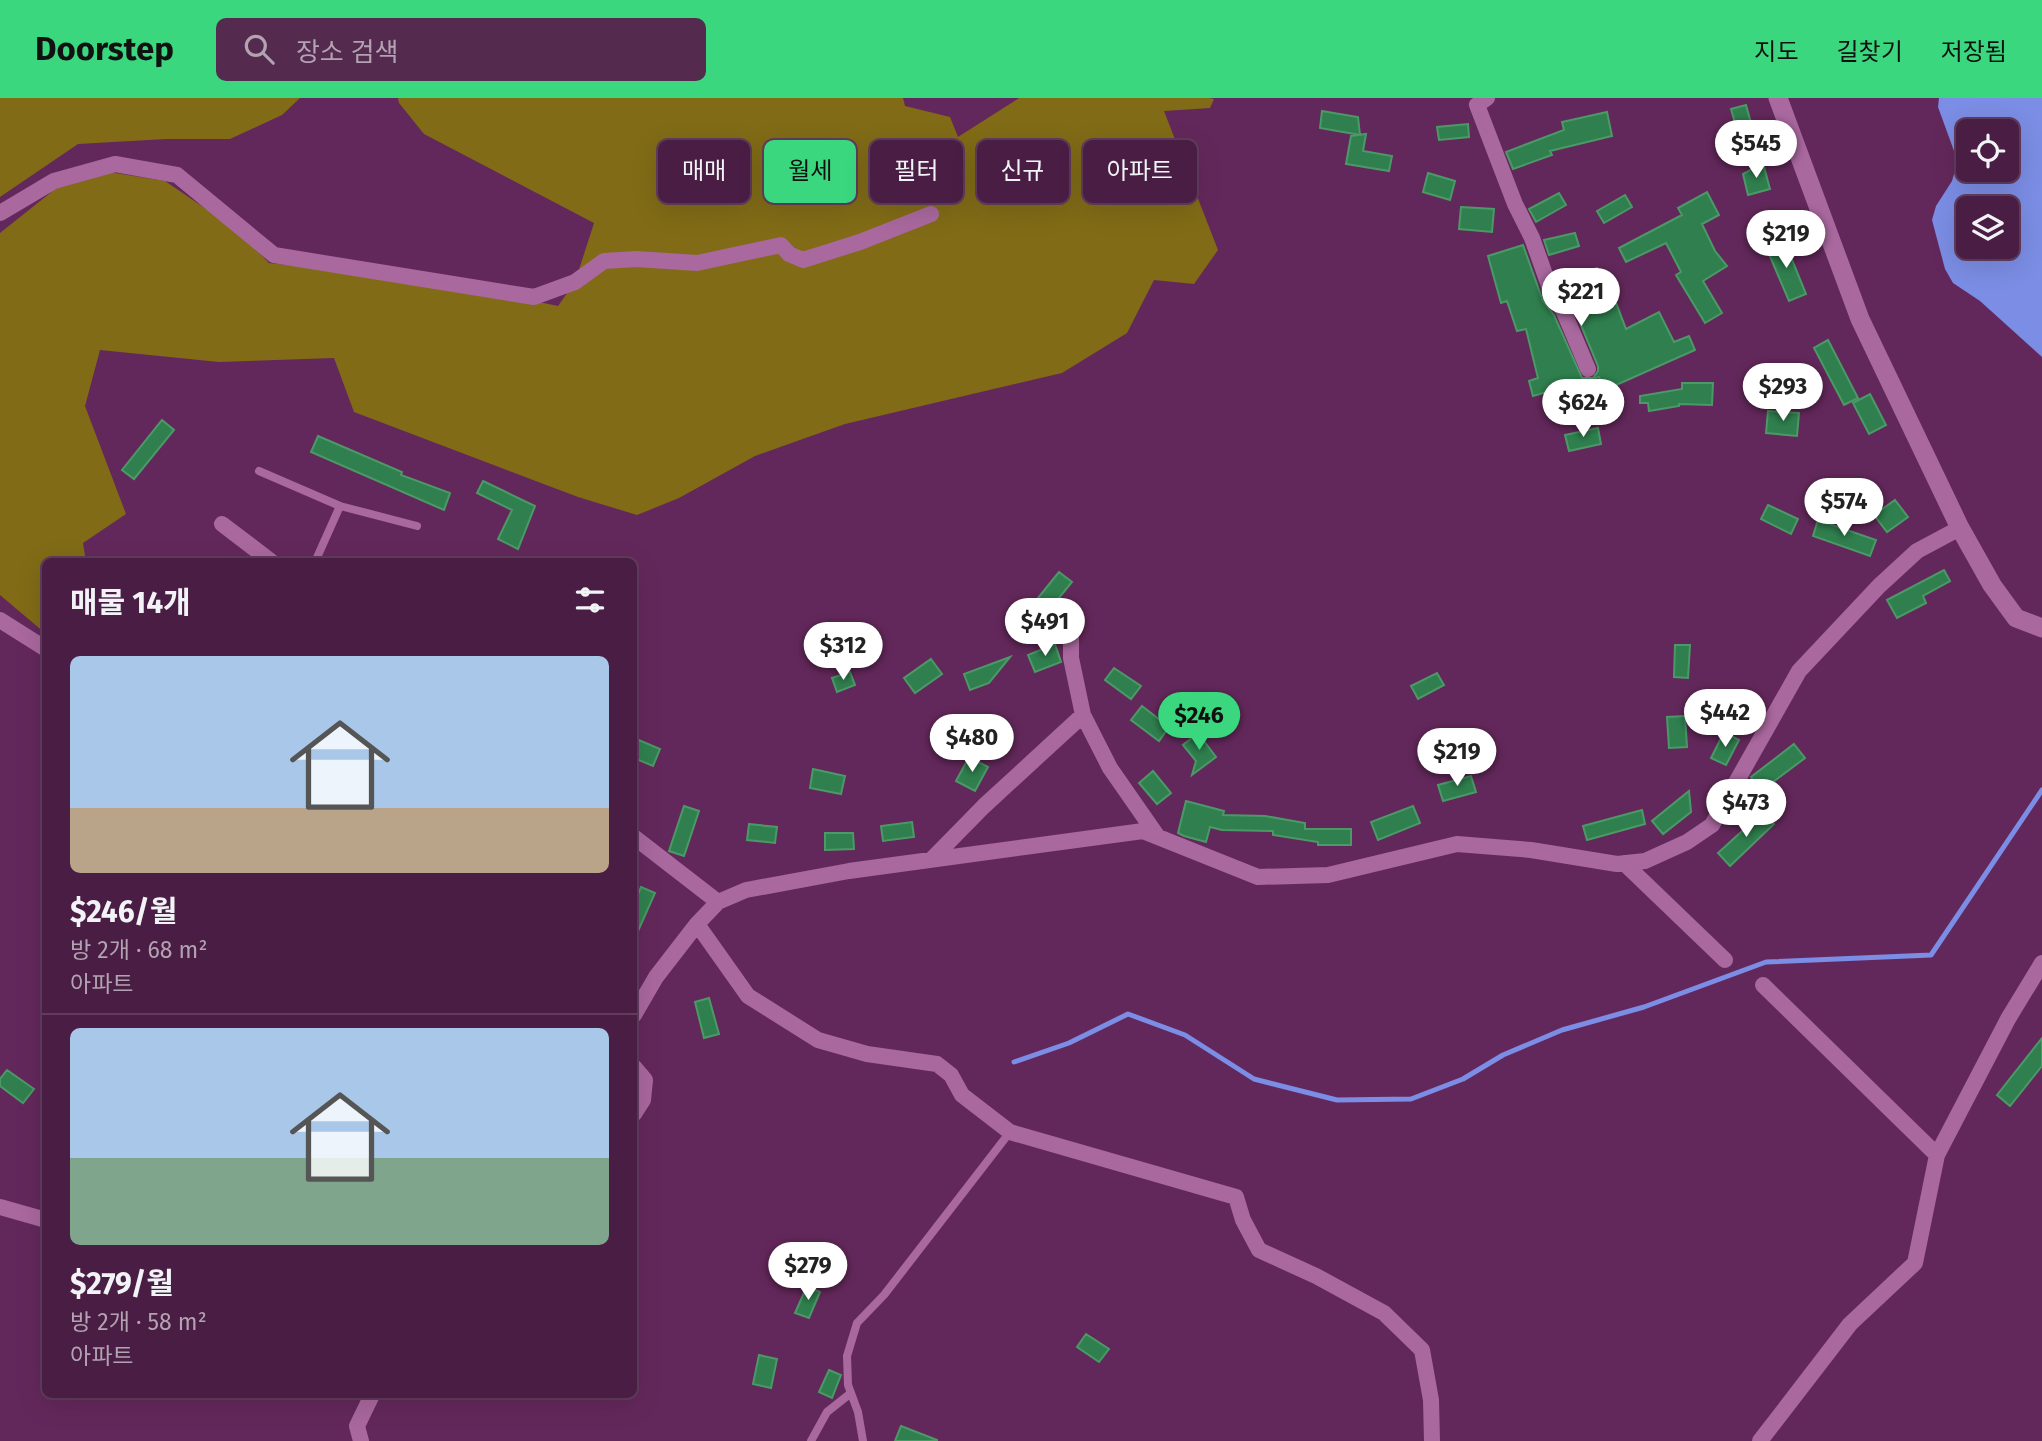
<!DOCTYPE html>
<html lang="ko">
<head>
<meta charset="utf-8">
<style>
  :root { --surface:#4a1e44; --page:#542b4f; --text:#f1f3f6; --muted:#b2a2b2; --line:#613c5d; --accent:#3ad77f }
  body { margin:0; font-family:"Fira Sans","Noto Sans KR",sans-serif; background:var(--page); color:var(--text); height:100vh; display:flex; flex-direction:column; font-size:26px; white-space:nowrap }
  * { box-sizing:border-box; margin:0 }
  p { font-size:23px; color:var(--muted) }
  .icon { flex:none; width:38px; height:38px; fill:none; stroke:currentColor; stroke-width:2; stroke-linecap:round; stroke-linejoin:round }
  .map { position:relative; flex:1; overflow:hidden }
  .side { position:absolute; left:42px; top:460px; width:595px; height:840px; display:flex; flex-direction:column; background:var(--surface); border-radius:10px; box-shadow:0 7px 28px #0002,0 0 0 2px var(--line) }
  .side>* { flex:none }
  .top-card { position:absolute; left:658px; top:42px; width:665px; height:63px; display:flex; gap:14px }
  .tools { position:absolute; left:1956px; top:21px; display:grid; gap:14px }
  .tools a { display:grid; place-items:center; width:63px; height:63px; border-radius:10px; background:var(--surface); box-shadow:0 7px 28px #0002,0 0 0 2px var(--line); font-size:35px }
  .price { position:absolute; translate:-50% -60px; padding:0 16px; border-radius:24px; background:#fff; color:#222; font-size:23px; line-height:46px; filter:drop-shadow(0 2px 4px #0008) }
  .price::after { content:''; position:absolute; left:50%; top:42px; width:21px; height:16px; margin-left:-10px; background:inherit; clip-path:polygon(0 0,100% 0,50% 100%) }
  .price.selected { background:var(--accent); color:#111 }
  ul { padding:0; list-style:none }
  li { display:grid; align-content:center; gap:14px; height:371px; padding:0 28px }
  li+li { border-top:2px solid var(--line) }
  li span { display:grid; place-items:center; height:217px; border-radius:10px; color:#555 }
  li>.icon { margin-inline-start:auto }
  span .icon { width:126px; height:126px; fill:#fffc; stroke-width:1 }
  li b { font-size:30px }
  h2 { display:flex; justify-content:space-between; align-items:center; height:84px; padding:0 28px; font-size:30px }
  .chip { padding:0 24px; border-radius:10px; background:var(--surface); box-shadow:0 7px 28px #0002,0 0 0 2px var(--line); font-size:24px; line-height:63px }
  .chip.selected { background:var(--accent); color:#111 }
  header { display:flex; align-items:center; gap:42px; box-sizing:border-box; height:98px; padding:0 35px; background:var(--accent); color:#111 }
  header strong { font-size:33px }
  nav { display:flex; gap:38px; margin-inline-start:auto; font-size:24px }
  .search { width:490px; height:63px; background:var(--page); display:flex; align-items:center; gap:18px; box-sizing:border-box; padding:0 24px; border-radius:10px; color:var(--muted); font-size:26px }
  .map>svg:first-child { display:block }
  .green { fill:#816b17 }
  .water { fill:#7b8de4; fill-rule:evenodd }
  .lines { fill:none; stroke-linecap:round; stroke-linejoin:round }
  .stream { stroke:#7b8de4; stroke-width:5 }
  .building { fill:#30804f; stroke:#4b9966; stroke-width:2 }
  .service { stroke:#a9689e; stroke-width:8 }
  .minor { stroke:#a9689e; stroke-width:16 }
  .tertiary { stroke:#a9689e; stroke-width:19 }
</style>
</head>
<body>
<header>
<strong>Doorstep</strong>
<div class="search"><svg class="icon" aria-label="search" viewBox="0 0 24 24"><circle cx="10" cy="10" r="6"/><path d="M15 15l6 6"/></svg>장소 검색</div>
<nav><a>지도</a><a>길찾기</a><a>저장됨</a></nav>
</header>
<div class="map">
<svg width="2042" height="1343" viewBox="0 0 2042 1343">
  <rect width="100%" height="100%" fill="#63285b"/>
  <path class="green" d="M0 0H300L282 17 230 41H166L78 46 0 99Z
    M398 0H903L905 8 950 19 958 39 1019 0H1209L1214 1 1210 10 1164 13 1218 152 1194 186 1154 182 1127 235 1062 275 845 326 755 358 679 400 637 417 578 399 354 314 334 260 219 264 100 252 85 308 126 416 83 445 86 464H46L45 535 0 497V135L59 88 109 74 165 83 237 132 269 165 448 185 558 208 575 184 594 125 424 36 399 5Z"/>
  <path class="water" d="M1939 0H2042V259L1980 203 1953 185 1945 171 1932 122 1936 108 1952 83 1956 69 1954 53 1938 9ZM1969 33H2007V72H1969ZM1969 110H2007V149H1969Z"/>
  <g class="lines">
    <path class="stream" d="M1014 964 1069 945 1128 916 1185 937 1254 981 1337 1002 1411 1001 1463 981 1503 957 1562 932 1644 909 1766 864 1931 857 2042 692"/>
  </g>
  <path class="building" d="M1746 7 1759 54 1739 61 1735 48 1741 46 1731 11Z
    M1322 13 1358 19 1360 37 1320 30Z
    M1607 14 1612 38 1550 53 1552 57 1513 71 1506 54 1564 32 1562 24Z
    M1468 26 1469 39 1439 42 1437 29Z
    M1366 36 1363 53 1392 58 1389 73 1346 66 1351 38Z
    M1763 65 1770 91 1748 97 1743 76Z
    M1428 75 1455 83 1450 102 1423 94Z
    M1707 94 1719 117 1702 126 1715 153 1727 168 1703 183 1722 215 1705 225 1676 177 1681 174 1666 145 1626 164 1619 150 1682 117 1678 110Z
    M1559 95 1566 107 1536 124 1529 111Z
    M1625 97 1632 109 1604 125 1597 113Z
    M1461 109 1494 111 1492 134 1459 131Z
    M1575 135 1579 148 1549 157 1544 142Z
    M1784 142 1806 196 1789 203 1766 149Z
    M1523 147 1543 203 1554 217 1582 280H1593L1598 273V268L1573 208 1559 184 1597 170 1607 196 1612 194 1626 231 1659 214 1674 244 1689 238 1695 252 1605 292 1599 279 1533 298 1529 283 1538 280 1526 231 1517 233 1507 203 1501 205 1488 158Z
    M1828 242 1858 300 1844 307 1814 250Z
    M1682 285H1713L1712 307 1679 306V308L1649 313 1648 305H1640V298L1682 291Z
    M1870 296 1886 327 1869 336 1853 305Z
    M1768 313 1799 315 1797 338 1766 335Z
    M162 322 174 332 134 381 122 372Z
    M1598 330 1601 346 1569 353 1565 337Z
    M318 338 402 374 401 377 450 395 444 412 311 354Z
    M483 383 535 408 518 451 498 441 512 412 477 395Z
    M1895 402 1908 419 1887 434 1874 417Z
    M1768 407 1798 421 1791 436 1761 421Z
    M1818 422 1876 442 1870 458 1813 438Z
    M1944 472 1950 483 1923 498 1926 505 1897 520 1887 502Z
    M1059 474 1072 484 1050 511 1038 500Z
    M1055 546 1061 564 1035 574 1028 557Z
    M1675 547H1690L1688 580 1674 579Z
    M1010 559 989 585 970 592 964 576Z
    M931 561 942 576 915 595 904 580Z
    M1114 570 1141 588 1131 601 1105 582Z
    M850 574 855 587 837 594 832 580Z
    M1437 575 1444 587 1418 601 1411 588Z
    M1142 608 1169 629 1159 643 1131 622Z
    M1685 618 1687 649 1669 650 1667 619Z
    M1724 634 1739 642 1726 667 1711 660Z
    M1198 635 1216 659 1192 677 1196 663 1183 647Z
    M634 640 660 651 653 668 634 660Z
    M1794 646 1805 660 1761 693 1751 679Z
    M969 659 988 669 975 693 956 683Z
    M813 671 845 678 841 696 810 690Z
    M1153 673 1171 695 1157 706 1139 685Z
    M1471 678 1476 694 1443 703 1438 687Z
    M1689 693 1691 714 1663 736 1652 723Z
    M1186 703 1224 713 1223 717 1265 718 1305 725V731H1351V747H1318V744L1273 737V733L1222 732 1210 729 1206 744 1184 738 1178 735Z
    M684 708 699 713 684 758 669 753Z
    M1413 708 1420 725 1378 742 1371 724Z
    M1642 712 1645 726 1587 742 1583 728Z
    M1763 714 1774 726 1730 768 1718 755Z
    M912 724 914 739 883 743 881 728Z
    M749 726 777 729 775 745 747 742Z
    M825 735H853L854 751 825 752Z
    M641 789 655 795 634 842V806Z
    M709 900 719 936 704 940 695 904Z
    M2042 940V968L2010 1008 1997 997Z
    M7 972 34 991 23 1005 0 988V981Z
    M807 1188 820 1194 809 1220 795 1215Z
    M1086 1236 1109 1251 1099 1264 1077 1249Z
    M759 1257 777 1261 771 1290 753 1286Z
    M829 1272 841 1277 832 1300 819 1294Z
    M901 1328 937 1342V1343H895Z"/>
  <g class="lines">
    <path class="service" d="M259 373 340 408 315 464
      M340 408 417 428
      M811 1343 827 1314 851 1295
      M863 1343 858 1314 848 1287 847 1258 857 1225 884 1197 1010 1034"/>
    <path class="minor" d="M1487 0 1477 7 1515 106 1532 140 1553 199 1563 212 1588 271
      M0 115 54 83 115 66 177 77 274 157 534 199 575 184 604 163 636 161 697 165 781 147 789 156 803 162 860 144 931 116
      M222 426 272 464
      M1061 517 1071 535V560L1083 617 1110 670 1158 739
      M0 522 46 551
      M634 739 718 804
      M931 762 984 708 1083 617
      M1624 765 1725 862
      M697 826 748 898 818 942 867 956 937 966 951 977 962 997 1010 1034 1236 1099 1243 1122 1259 1152 1316 1178 1384 1215 1422 1252 1431 1302 1432 1343
      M634 917 656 879 697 826 718 804 746 792 849 773 1143 733 1258 779 1328 777 1457 746 1531 752 1617 766 1645 763 1687 744 1712 727 1799 573 1879 488 1917 453 1960 430
      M634 969 645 982 643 1002 634 1016
      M1937 1057 2008 921 2042 865
      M0 1109 46 1122
      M361 1343 357 1328 372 1297
      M1760 1343 1850 1226 1915 1165 1937 1057 1763 887"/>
    <path class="tertiary" d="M1778 0 1860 221 1960 430 1992 487 2016 520 2042 530"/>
  </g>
</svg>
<div class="tools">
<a><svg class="icon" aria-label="locate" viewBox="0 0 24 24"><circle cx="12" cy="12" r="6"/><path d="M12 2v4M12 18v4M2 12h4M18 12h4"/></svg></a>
<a><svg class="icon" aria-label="layers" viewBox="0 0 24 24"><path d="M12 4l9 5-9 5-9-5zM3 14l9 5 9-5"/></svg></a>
</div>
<b class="price" style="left:1756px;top:82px">$545</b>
<b class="price" style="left:1786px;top:172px">$219</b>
<b class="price" style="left:1581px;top:230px">$221</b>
<b class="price" style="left:1783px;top:325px">$293</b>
<b class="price" style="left:1583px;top:341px">$624</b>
<b class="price" style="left:1844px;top:440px">$574</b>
<b class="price" style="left:1045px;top:560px">$491</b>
<b class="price" style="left:843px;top:584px">$312</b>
<b class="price" style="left:1725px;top:651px">$442</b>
<b class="price selected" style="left:1199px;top:654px">$246</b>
<b class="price" style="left:972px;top:676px">$480</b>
<b class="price" style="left:1457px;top:690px">$219</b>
<b class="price" style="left:1746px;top:741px">$473</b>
<b class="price" style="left:808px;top:1204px">$279</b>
<div class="top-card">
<a class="chip">매매</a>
<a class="chip selected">월세</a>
<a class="chip">필터</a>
<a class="chip">신규</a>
<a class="chip">아파트</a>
</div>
<section class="side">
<h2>매물 14개<svg class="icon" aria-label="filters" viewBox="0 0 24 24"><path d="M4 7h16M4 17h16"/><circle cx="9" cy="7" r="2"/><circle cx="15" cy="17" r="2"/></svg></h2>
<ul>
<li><span style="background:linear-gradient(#a9c7e8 70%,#b9a48a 0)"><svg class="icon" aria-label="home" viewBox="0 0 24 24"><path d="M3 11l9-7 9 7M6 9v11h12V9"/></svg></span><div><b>$246/월</b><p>방 2개 · 68 m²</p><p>아파트</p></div></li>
<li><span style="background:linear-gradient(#a9c7e8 60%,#7fa58c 0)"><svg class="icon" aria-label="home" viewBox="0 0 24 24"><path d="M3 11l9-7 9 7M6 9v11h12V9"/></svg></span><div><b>$279/월</b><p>방 2개 · 58 m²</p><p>아파트</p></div></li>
</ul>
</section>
</div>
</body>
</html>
